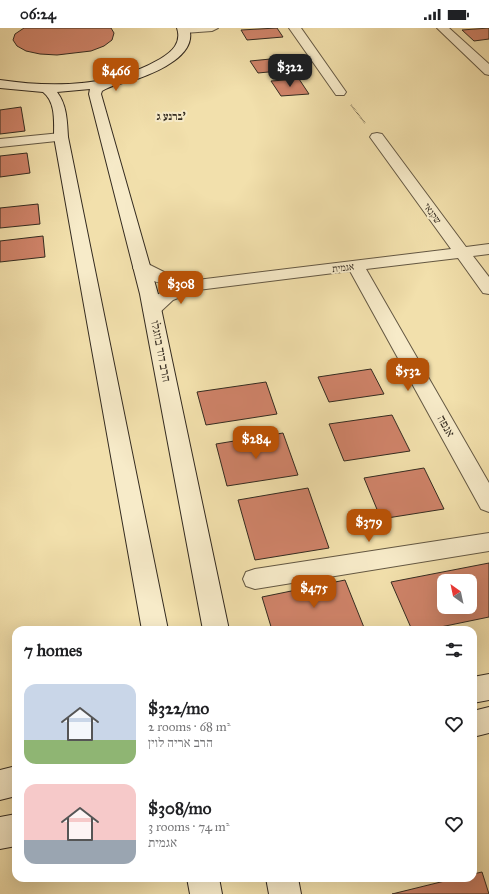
<!DOCTYPE html>
<html lang="en">
<head>
<meta charset="utf-8">
<style>
  :root { --surface:#fff; --page:#f2f2f2; --text:#202124; --muted:#757577; --accent:#b45309 }
  body { margin:0; font-family:"IM FELL Great Primer","Frank Ruhl Libre",serif; background:var(--page); color:var(--text); height:100vh; display:flex; flex-direction:column; font-size:15px; white-space:nowrap }
  * { box-sizing:border-box; margin:0 }
  p { font-size:13px; color:var(--muted) }
  .icon { flex:none; width:22px; height:22px; fill:none; stroke:currentColor; stroke-width:2; stroke-linecap:round; stroke-linejoin:round }
  .map { position:relative; flex:1; overflow:hidden }
  .drawer { position:absolute; left:12px; top:598px; width:465px; height:256px; display:flex; flex-direction:column; background:var(--surface); border-radius:12px; box-shadow:0 4px 16px #0002 }
  .drawer>* { flex:none }
  .needle { width:26px; rotate:327deg }
  .fabs { position:absolute; left:437px; top:546px; display:grid; gap:8px }
  .fabs a { display:grid; place-items:center; width:40px; height:40px; border-radius:8px; background:var(--surface); box-shadow:0 4px 16px #0002; font-size:20px }
  .price { position:absolute; translate:-50% -34px; padding:0 9px; border-radius:8px; background:var(--accent); color:#fff; font-size:13px; line-height:26px; filter:drop-shadow(0 1px 2px #0008) }
  .price::after { content:''; position:absolute; left:50%; top:24px; width:12px; height:9px; margin-left:-6px; background:inherit; clip-path:polygon(0 0,100% 0,50% 100%) }
  .price.on { background:#222; color:#fff }
  ul { padding:0; list-style:none }
  li { display:flex; align-items:center; gap:12px; height:100px; padding:0 12px }
  li span { display:grid; place-items:center; flex:none; width:112px; height:80px; border-radius:12px; color:#555 }
  li>.icon { margin-inline-start:auto }
  span .icon { width:48px; height:48px; fill:#fffc; stroke-width:1 }
  li b { font-size:17px }
  h2 { display:flex; justify-content:space-between; align-items:center; height:48px; padding:0 12px; font-size:17px }
  .status { display:flex; justify-content:space-between; align-items:center; height:28px; padding:0 20px; background:var(--surface); direction:ltr }
  .status svg { height:11px; fill:currentColor }
  .map>svg:first-child { display:block }
  .building { fill:#cf8369; stroke:#342b20; fill-rule:evenodd }
  .lines { fill:none; stroke-linecap:round; stroke-linejoin:round }
  .street-casing { stroke:#645843; stroke-width:2 }
  .secondary-casing { stroke:#342b20; stroke-width:2 }
  .path { stroke:#342b20; stroke-width:1.5; stroke-dasharray:0.5 1; stroke-linecap:butt }
  .street { fill:#f7ebc9; fill-rule:evenodd }
  .secondary { fill:#f7ebc9; fill-rule:evenodd }
  .labels { text-anchor:middle; stroke-width:4; stroke-linejoin:round; paint-order:stroke }
  .far-street-label { font-size:10px; fill:#342b20; stroke:#f7ebc9 }
  .far-neighbourhood-label { font-size:11px; font-weight:bold; fill:#342b20; stroke:#f7ebc9 }
  .street-label { font-size:12px; fill:#342b20; stroke:#f7ebc9 }
</style>
</head>
<body>
<div class="status"><b>06:24</b><svg viewBox="0 0 49 12"><path d="M0 12V9h3v3zM5 12V6h3v6zM10 12V3h3v9zM15 12V0h3v12zM26 1h20v11H26zM47 4h2v5h-2z"/></svg></div>
<div class="map">
<svg width="489" height="866" viewBox="0 0 489 866">
  <rect width="100%" height="100%" fill="#f2e0ac"/>
  <filter id="stains"><feTurbulence type="fractalNoise" baseFrequency=".005" numOctaves="4"/><feColorMatrix values="0 0 0 0 .2 0 0 0 0 .09 0 0 0 0 .02 0 0 0 .5 -.17"/></filter>
  <radialGradient id="worn" r=".72"><stop offset=".6" stop-color="#630" stop-opacity="0"/><stop offset="1" stop-color="#630" stop-opacity=".3"/></radialGradient>
  <path class="building" d="M24 0H111L114 5 112 12 104 18 91 23 57 27 40 26 26 23 17 18 13 12 15 6Z
    M277 0 283 9 247 12 241 2Z
    M489 0V11L474 13 462 2Z
    M291 29 299 41 258 45 250 33Z
    M299 51 309 66 281 68 271 53Z
    M21 79 25 103 0 106V82Z
    M27 125 30 145 0 149V128Z
    M38 176 40 196 0 200V180Z
    M43 208 45 229 0 234V213Z
    M371 341 384 366 329 374 318 349Z
    M266 354 277 386 206 397 197 364Z
    M392 387 410 423 344 433 329 396Z
    M283 405 298 447 227 458 216 416Z
    M424 440 444 481 381 491 364 450Z
    M308 460 329 520 255 532 238 472Z
    M489 535V589L426 602H412L391 554ZM444 553H470V579H444Z
    M345 552 365 602H272L262 569Z
    M482 844 489 866H392L457 850H473V846Z"/>
  <g class="lines">
    <defs>
      <path id="street" d="M180 0H218L212 3 184 5 180 4 178 2Z
        M289 0H301L346 64 344 67H336Z
        M437 0H449L489 36V47L485 46Z
        M61 105 66 106 68 109 66 112 0 119V111Z
        M377 105 382 106 466 219 489 216V226L473 228 489 249V266L483 265 458 230 366 241 489 455V484L481 481 350 243 198 262 173 272 158 286 152 287 146 286 143 282 155 268 173 258C160 255 141 251 133 240L136 236 142 235 148 236 172 248 197 252 451 221 370 109 372 106Z
        M489 505V523L255 561 246 558 243 551 246 544 255 541Z"/>
      <path id="secondary" d="M177 0H189C198 27 157 44 137 51 125 55 113 56 102 63L101 66 158 266 229 602H203L140 266 89 66 90 61 57 64C67 77 67 93 68 109L168 602H142L54 109C54 94 56 74 43 64L0 60V52C54 60 112 59 160 31 172 24 182 15 177 0Z
        M489 646V672L473 675V649Z
        M489 679V705L473 709V683Z
        M16 738V768L0 772V742Z
        M16 786V818L0 821V789Z
        M187 850H219L222 866H190Z
        M266 850H298L301 866H269Z"/>
    </defs>
    <use href="#street" class="street-casing"/>
    <use href="#secondary" class="secondary-casing"/>
    <path class="path" d="M351 77 365 95"/>
    <use href="#street" class="street"/>
    <use href="#secondary" class="secondary"/>
  </g>
  <g class="labels">
    <g class="far-street-label">
      <text transform="translate(433 185) rotate(54)" y="4">שקנאי</text>
      <text transform="translate(343 239) rotate(-7)" y="4">אגמית</text>
    </g>
    <g class="far-neighbourhood-label">
      <text x="171" y="92">ברנע ג'</text>
    </g>
    <g class="street-label">
      <text transform="translate(161 323) rotate(79)" y="4">הרב דוד בוזגלו</text>
      <text transform="translate(446 398) rotate(61)" y="4">אנפה</text>
    </g>
  </g>
  <rect width="100%" height="100%" filter="url(#stains)"/>
  <rect width="100%" height="100%" fill="url(#worn)"/>
</svg>
<div class="fabs">
<a><svg class="needle" viewBox="-14 -14 28 28"><path d="M0-13l5 13h-10z" fill="#e53935"/><path d="M0 13l5-13h-10z" fill="#757577"/></svg></a>
</div>
<b class="price on" style="left:290px;top:60px">$322</b>
<b class="price" style="left:116px;top:64px">$466</b>
<b class="price" style="left:181px;top:277px">$308</b>
<b class="price" style="left:408px;top:364px">$532</b>
<b class="price" style="left:256px;top:432px">$284</b>
<b class="price" style="left:369px;top:515px">$379</b>
<b class="price" style="left:314px;top:581px">$475</b>
<section class="drawer">
<h2>7 homes<svg class="icon" aria-label="filters" viewBox="0 0 24 24"><path d="M4 7h16M4 17h16"/><circle cx="9" cy="7" r="2"/><circle cx="15" cy="17" r="2"/></svg></h2>
<ul>
<li><span style="background:linear-gradient(#c9d6e8 70%,#8fb573 0)"><svg class="icon" aria-label="home" viewBox="0 0 24 24"><path d="M3 11l9-7 9 7M6 9v11h12V9"/></svg></span><div><b>$322/mo</b><p>2 rooms · 68 m²</p><p>הרב אריה לוין</p></div><svg class="icon" aria-label="heart" viewBox="0 0 24 24"><path d="M12 20l-8-8c-3-5 5-10 8-4 3-6 11-1 8 4z"/></svg></li>
<li><span style="background:linear-gradient(#f6c9c9 70%,#9aa5b1 0)"><svg class="icon" aria-label="home" viewBox="0 0 24 24"><path d="M3 11l9-7 9 7M6 9v11h12V9"/></svg></span><div><b>$308/mo</b><p>3 rooms · 74 m²</p><p>אגמית</p></div><svg class="icon" aria-label="heart" viewBox="0 0 24 24"><path d="M12 20l-8-8c-3-5 5-10 8-4 3-6 11-1 8 4z"/></svg></li>
</ul>
</section>
</div>
</body>
</html>
